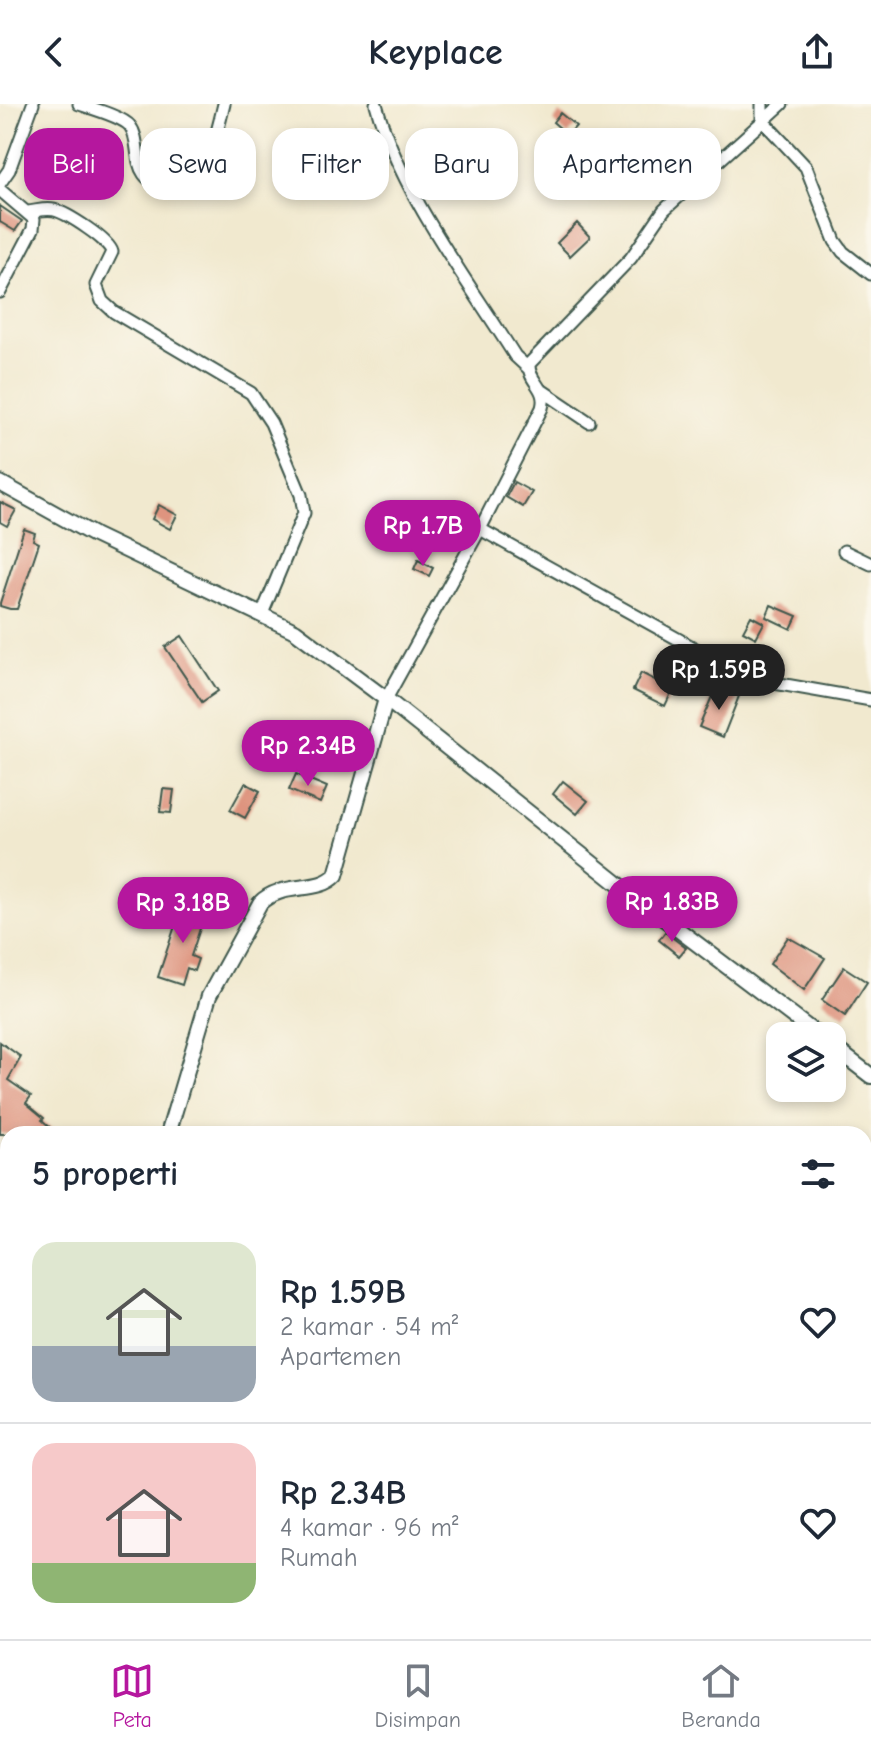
<!DOCTYPE html>
<html lang="id">
<head>
<meta charset="utf-8">
<style>
  :root { --surface:#fff; --page:#f2f2f3; --text:#1f2937; --muted:#747a83; --line:#e0e1e3; --accent:#b5179e }
  body { margin:0; font-family:"Comic Neue",sans-serif; background:var(--page); color:var(--text); height:100vh; display:flex; flex-direction:column; font-size:30px; white-space:nowrap }
  * { box-sizing:border-box; margin:0 }
  p { font-size:26px; color:var(--muted) }
  .icon { flex:none; width:44px; height:44px; fill:none; stroke:currentColor; stroke-width:2; stroke-linecap:round; stroke-linejoin:round }
  .map { position:relative; flex:1; overflow:hidden }
  .sheet { position:absolute; left:0px; top:1022px; width:872px; height:514px; display:flex; flex-direction:column; background:var(--surface); border-radius:24px 24px 0 0; box-shadow:0 4px 12px #0003 }
  .sheet>* { flex:none }
  .banner { position:absolute; left:24px; top:24px; width:824px; height:72px; display:flex; gap:16px }
  .buttons { position:absolute; left:766px; top:918px; display:grid; gap:16px }
  .buttons a { display:grid; place-items:center; width:80px; height:80px; border-radius:16px; background:var(--surface); box-shadow:0 4px 12px #0003; font-size:40px }
  .price { position:absolute; translate:-50% -68px; padding:0 18px; border-radius:28px; background:var(--accent); color:#fff; font-size:26px; line-height:52px; filter:drop-shadow(0 2px 4px #0008) }
  .price::after { content:''; position:absolute; left:50%; top:48px; width:24px; height:18px; margin-left:-12px; background:inherit; clip-path:polygon(0 0,100% 0,50% 100%) }
  .price.selected { background:#222; color:#fff }
  ul { padding:0; list-style:none }
  li { display:flex; align-items:center; gap:24px; height:200px; padding:0 32px }
  li+li { border-top:2px solid var(--line) }
  li span { display:grid; place-items:center; flex:none; width:224px; height:160px; border-radius:24px; color:#555 }
  li>.icon { margin-inline-start:auto }
  span .icon { width:96px; height:96px; fill:#fffc; stroke-width:1 }
  li b { font-size:34px }
  h2 { display:flex; justify-content:space-between; align-items:center; height:96px; padding:0 32px; font-size:34px }
  .chip { padding:0 28px; border-radius:24px; background:var(--surface); box-shadow:0 4px 12px #0003; font-size:28px; line-height:72px }
  .chip.selected { background:var(--accent); color:#fff }
  header { display:flex; justify-content:space-between; align-items:center; height:104px; padding:0 32px; background:var(--surface); font-size:36px; font-weight:800 }
  .tabs { display:flex; justify-content:space-around; align-items:center; height:112px; border-top:2px solid var(--line); background:var(--surface); font-size:22px; color:var(--muted) }
  .tabs a { display:grid; justify-items:center; gap:4px }
  .tabs .selected { color:var(--accent) }
  .map>svg:first-child { display:block }
  .building { fill:#de947f }
  .lines { fill:none; stroke-linecap:round; stroke-linejoin:round }
  .service-casing { stroke:#3e574b; stroke-width:10 }
  .minor-casing { stroke:#3e574b; stroke-width:15 }
  .tertiary-casing { stroke:#3e574b; stroke-width:18 }
  .service { stroke:#fff; stroke-width:6 }
  .minor { stroke:#fff; stroke-width:11 }
  .tertiary { stroke:#fff; stroke-width:14 }
</style>
</head>
<body>
<header><svg class="icon" aria-label="back" viewBox="0 0 24 24"><path d="M15 5l-7 7 7 7"/></svg>Keyplace<svg class="icon" aria-label="share" viewBox="0 0 24 24"><path d="M12 15V3M7 8l5-5 5 5M5 13v7h14v-7"/></svg></header>
<div class="map">
<svg width="871" height="1535" viewBox="0 0 871 1535">
  <rect width="100%" height="100%" fill="#fbf7ec"/>
  <filter id="ink" filterUnits="userSpaceOnUse"><feTurbulence type="fractalNoise" baseFrequency=".0125" numOctaves="2"/><feDisplacementMap in="SourceGraphic" scale="16" xChannelSelector="R" yChannelSelector="G"/><feConvolveMatrix kernelMatrix="1 2 1 2 8 2 1 2 1" color-interpolation-filters="sRGB"/></filter>
  <filter id="wash" filterUnits="userSpaceOnUse"><feTurbulence type="fractalNoise" baseFrequency=".006" numOctaves="4" result="noise"/><feDisplacementMap in="SourceGraphic" scale="32" xChannelSelector="R" yChannelSelector="G"/><feGaussianBlur stdDeviation="1.8" result="paint"/><feColorMatrix in="noise" values="0 0 0 0 0 0 0 0 0 0 0 0 0 0 0 0 0 1.4 0 .05"/><feComposite in="paint" operator="in"/></filter>
  <g filter="url(#wash)">
    <rect width="100%" height="100%" fill="#f1e9cf"/>
    <g id="blocks">
      <path class="building" d="M560 9 576 22 568 31 553 18Z
        M0 102 22 117 15 127 0 118Z
        M577 119 590 133 570 152 557 139Z
        M514 378 532 388 523 403 506 393Z
        M0 398 16 406 7 422 0 418Z
        M159 401 177 411 170 425 152 415Z
        M24 425 35 429 33 436 39 439 17 505H10L0 502V499Z
        M418 456 433 464 429 472 414 465Z
        M771 501 797 512 791 525 766 513Z
        M751 512 764 519 756 534 743 527Z
        M182 532 218 587 202 598 165 543Z
        M641 569 673 585 665 602 633 586Z
        M716 583 739 592 723 633 699 623Z
        M315 624 342 637 333 658 305 645Z
        M296 670 327 683 320 699 289 686Z
        M563 677 588 697 577 710 553 690Z
        M245 679 260 687 245 714 230 706Z
        M163 685 174 686 171 709 160 708Z
        M183 798 206 806 191 852 198 855 194 867 187 864 182 881 158 873Z
        M665 828 686 844 679 852 659 836Z
        M788 833 825 854 804 886 770 860Z
        M844 863 867 878 845 912 822 896Z
        M0 938 21 953 8 976 31 992 26 999 44 1014 42 1016 52 1025 48 1030H0Z"/>
    </g>
  </g>
  <g filter="url(#ink)">
    <use href="#blocks" fill-opacity="0" stroke="#3e574b" stroke-width="2"/>
    <g class="lines">
      <defs>
        <path id="service" d="M0 1107 8 1114"/>
        <path id="minor" d="M79 0C91 4 123 13 130 22 140 35 134 56 144 70 149 77 162 85 171 85 208 84 217 27 224 0
          M376 0C400 88 466 174 515 252L528 264
          M762 0V16L806 63 835 137 843 148 871 170
          M0 79 9 66 33 0
          M0 86 34 115 33 125 0 188
          M28 108C37 107 46 104 54 106 67 109 109 136 112 148L96 181 102 197 114 208 251 289 271 319 301 391 304 409 262 510
          M543 287 589 318
          M480 425 739 569 757 576 871 596
          M844 447 871 460
          M386 595 480 425 542 304C548 284 528 278 529 260L631 154 664 106 782 0
          M729 1535 733 1528"/>
        <path id="tertiary" d="M0 379 94 431 295 527 386 595 622 783 819 932
          M832 942 871 972
          M168 1030 209 892 260 799C281 777 319 790 336 771L386 595
          M0 1175 8 1164
          M405 1528 413 1535"/>
      </defs>
      <use href="#service" class="service-casing"/>
      <use href="#minor" class="minor-casing"/>
      <use href="#tertiary" class="tertiary-casing"/>
      <use href="#service" class="service"/>
      <use href="#minor" class="minor"/>
      <use href="#tertiary" class="tertiary"/>
    </g>
  </g>
</svg>
<div class="buttons">
<a><svg class="icon" aria-label="layers" viewBox="0 0 24 24"><path d="M12 4l9 5-9 5-9-5zM3 14l9 5 9-5"/></svg></a>
</div>
<b class="price" style="left:423px;top:464px">Rp 1.7B</b>
<b class="price selected" style="left:719px;top:608px">Rp 1.59B</b>
<b class="price" style="left:308px;top:684px">Rp 2.34B</b>
<b class="price" style="left:672px;top:840px">Rp 1.83B</b>
<b class="price" style="left:183px;top:841px">Rp 3.18B</b>
<div class="banner">
<a class="chip selected">Beli</a>
<a class="chip">Sewa</a>
<a class="chip">Filter</a>
<a class="chip">Baru</a>
<a class="chip">Apartemen</a>
</div>
<section class="sheet">
<h2>5 properti<svg class="icon" aria-label="filters" viewBox="0 0 24 24"><path d="M4 7h16M4 17h16"/><circle cx="9" cy="7" r="2"/><circle cx="15" cy="17" r="2"/></svg></h2>
<ul>
<li><span style="background:linear-gradient(#dfe7d0 65%,#9aa5b1 0)"><svg class="icon" aria-label="home" viewBox="0 0 24 24"><path d="M3 11l9-7 9 7M6 9v11h12V9"/></svg></span><div><b>Rp 1.59B</b><p>2 kamar · 54 m²</p><p>Apartemen</p></div><svg class="icon" aria-label="heart" viewBox="0 0 24 24"><path d="M12 20l-8-8c-3-5 5-10 8-4 3-6 11-1 8 4z"/></svg></li>
<li><span style="background:linear-gradient(#f6c9c9 75%,#8fb573 0)"><svg class="icon" aria-label="home" viewBox="0 0 24 24"><path d="M3 11l9-7 9 7M6 9v11h12V9"/></svg></span><div><b>Rp 2.34B</b><p>4 kamar · 96 m²</p><p>Rumah</p></div><svg class="icon" aria-label="heart" viewBox="0 0 24 24"><path d="M12 20l-8-8c-3-5 5-10 8-4 3-6 11-1 8 4z"/></svg></li>
</ul>
</section>
</div>
<nav class="tabs">
<a class="selected"><svg class="icon" aria-label="map" viewBox="0 0 24 24"><path d="M3 6l6-2 6 2 6-2v14l-6 2-6-2-6 2zM9 4v14M15 6v14"/></svg>Peta</a>
<a><svg class="icon" aria-label="saved" viewBox="0 0 24 24"><path d="M7 4h10v16l-5-4-5 4z"/></svg>Disimpan</a>
<a><svg class="icon" aria-label="home" viewBox="0 0 24 24"><path d="M3 11l9-7 9 7M6 9v11h12V9"/></svg>Beranda</a>
</nav>
</body>
</html>
